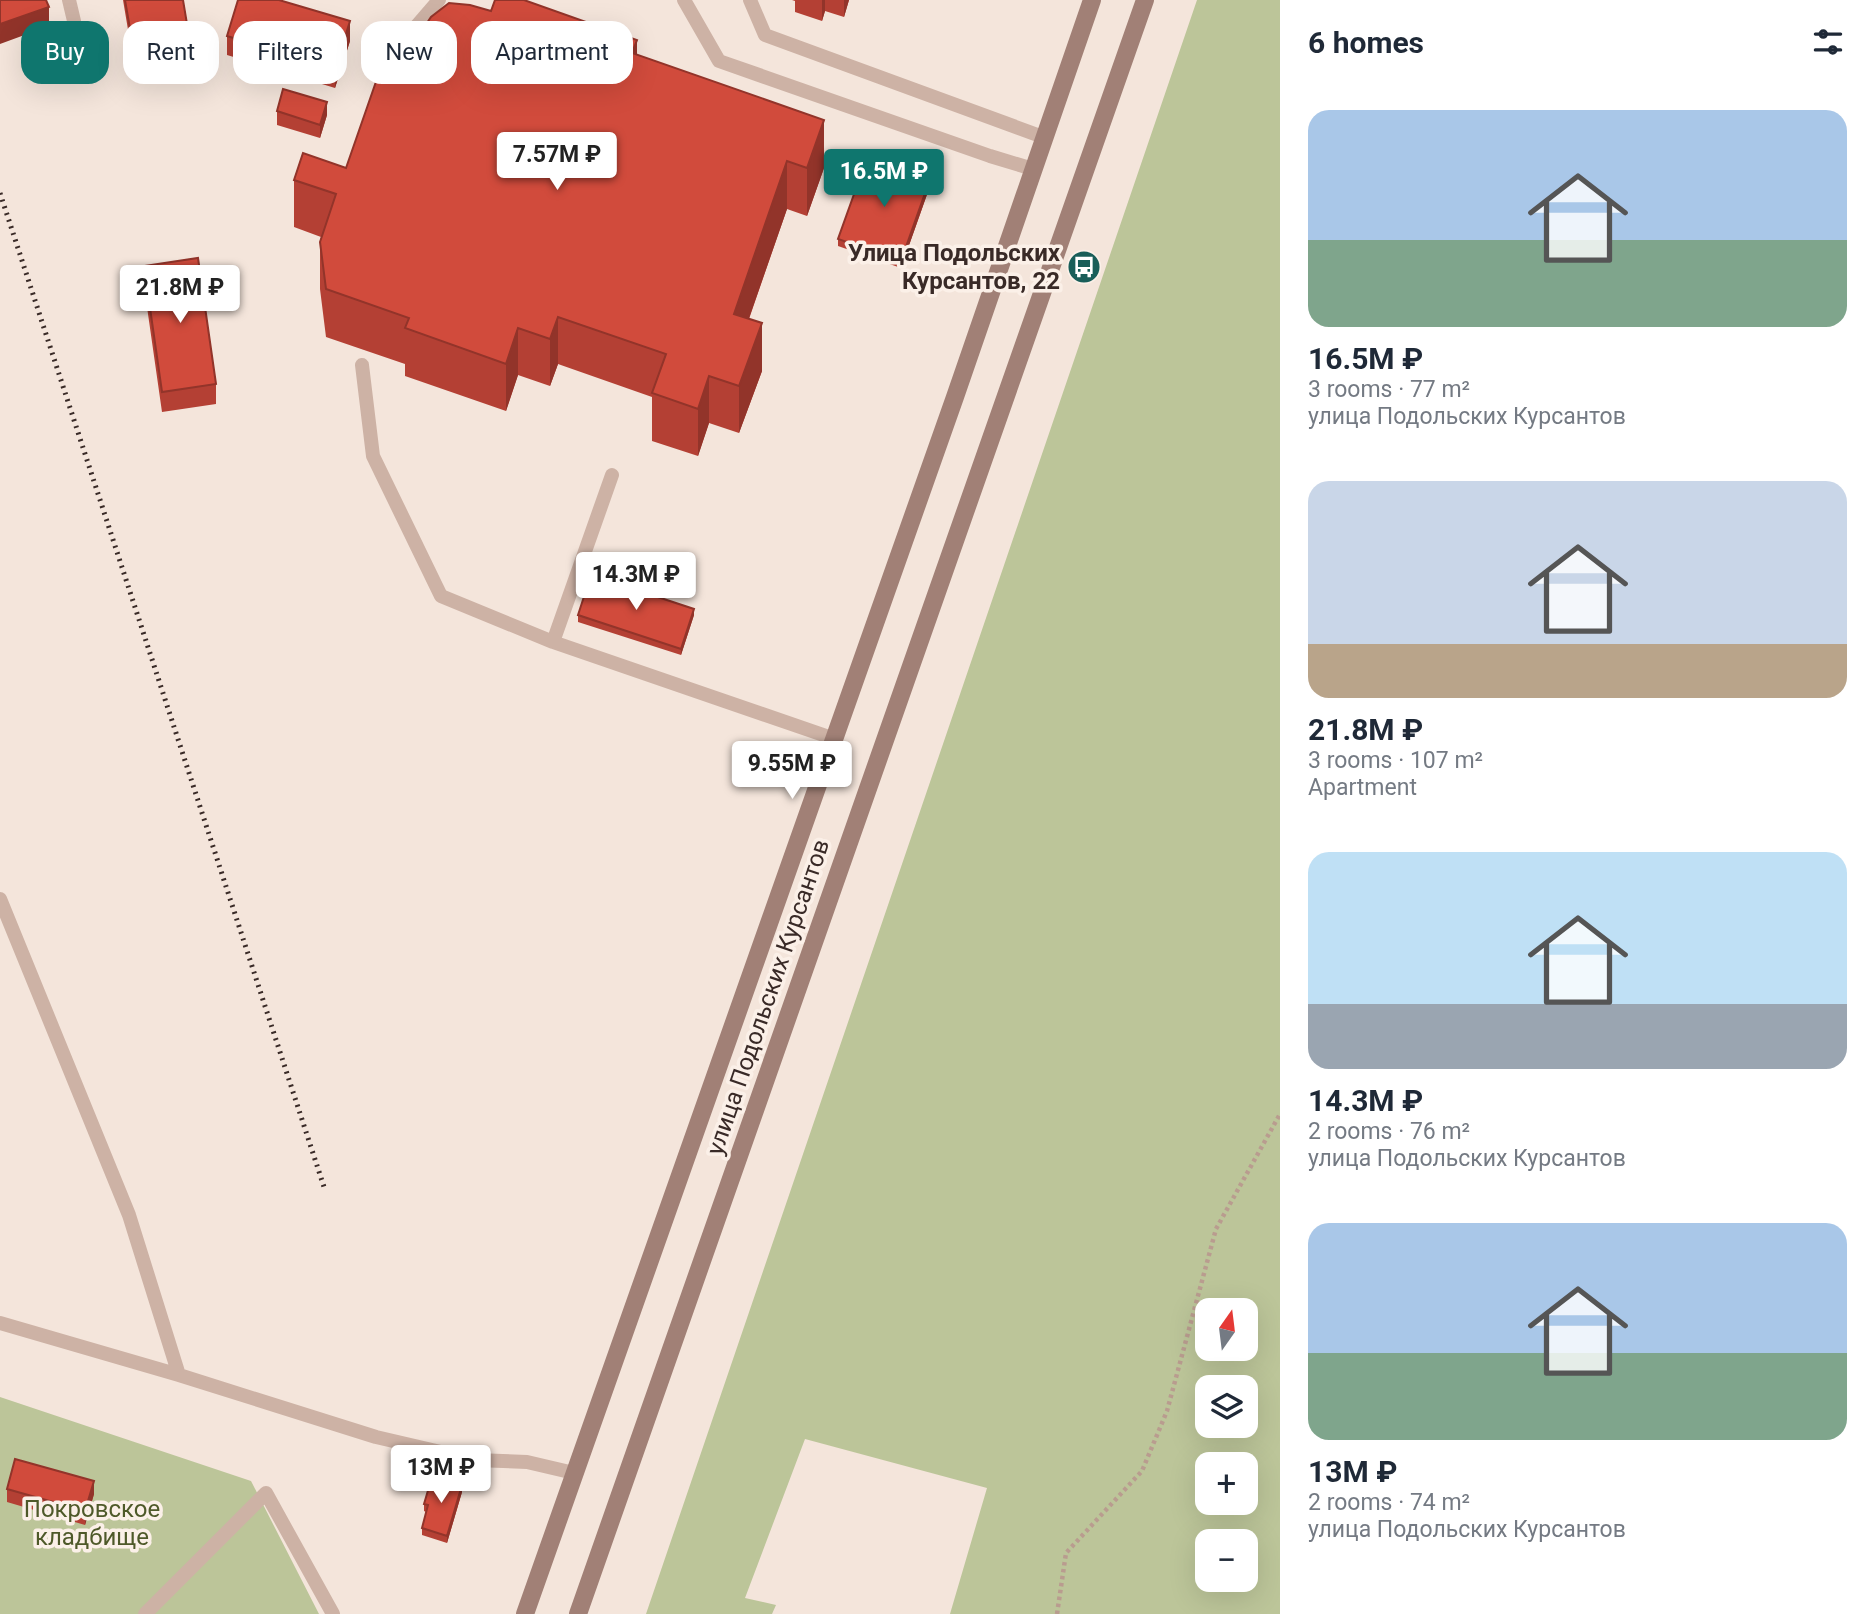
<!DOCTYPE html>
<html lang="en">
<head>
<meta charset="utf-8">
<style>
  :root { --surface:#fff; --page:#f2f2f3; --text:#1f2937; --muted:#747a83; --accent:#0f766e }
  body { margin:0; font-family:Roboto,sans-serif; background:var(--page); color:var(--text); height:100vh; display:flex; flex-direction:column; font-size:26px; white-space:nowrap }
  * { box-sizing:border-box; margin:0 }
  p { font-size:23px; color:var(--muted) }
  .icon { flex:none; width:38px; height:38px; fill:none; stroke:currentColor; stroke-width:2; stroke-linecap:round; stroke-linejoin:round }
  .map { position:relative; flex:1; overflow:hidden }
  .panel { display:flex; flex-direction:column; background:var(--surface); width:595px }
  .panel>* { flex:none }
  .guide { position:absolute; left:21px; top:21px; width:665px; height:63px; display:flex; gap:14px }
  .needle { width:46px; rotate:14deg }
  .buttons { position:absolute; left:1195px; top:1298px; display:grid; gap:14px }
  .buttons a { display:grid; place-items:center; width:63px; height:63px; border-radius:14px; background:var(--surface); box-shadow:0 7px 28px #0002; font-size:35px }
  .price { position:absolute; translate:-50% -60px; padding:0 16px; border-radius:7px; background:#fff; color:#222; font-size:23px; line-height:46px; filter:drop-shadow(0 2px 4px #0008) }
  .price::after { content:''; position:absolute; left:50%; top:42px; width:21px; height:16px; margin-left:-10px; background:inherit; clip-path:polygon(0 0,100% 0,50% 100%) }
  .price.current { background:var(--accent); color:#fff }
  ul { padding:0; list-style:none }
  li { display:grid; align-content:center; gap:14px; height:371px; padding:0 28px }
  li span { display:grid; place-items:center; height:217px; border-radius:21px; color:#555 }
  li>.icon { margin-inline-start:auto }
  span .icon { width:126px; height:126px; fill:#fffc; stroke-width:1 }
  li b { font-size:30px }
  h2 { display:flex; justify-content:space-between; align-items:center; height:84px; padding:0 28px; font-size:30px }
  .pill { padding:0 24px; border-radius:21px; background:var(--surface); box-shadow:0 7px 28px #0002; font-size:24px; line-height:63px }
  .pill.current { background:var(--accent); color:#fff }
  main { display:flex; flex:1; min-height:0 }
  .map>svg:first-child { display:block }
  .green { fill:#bcc599; fill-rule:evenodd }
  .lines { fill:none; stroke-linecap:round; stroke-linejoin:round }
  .path { stroke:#b99c8f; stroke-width:4.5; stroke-dasharray:3.5 3.5; stroke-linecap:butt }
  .service { stroke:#cdb2a5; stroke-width:14 }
  .secondary { stroke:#a18076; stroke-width:18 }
  .rail { stroke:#392a27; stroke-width:5; stroke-dasharray:2 5; stroke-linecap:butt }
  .wall { fill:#b44034 }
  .shaded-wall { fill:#92342a }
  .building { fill:#d14b3c; stroke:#92342a; stroke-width:2 }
  .labels { text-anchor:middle; stroke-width:7; stroke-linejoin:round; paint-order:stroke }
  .poi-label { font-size:24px; font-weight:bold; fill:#392a27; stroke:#fbf0e8; text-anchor:end }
  .street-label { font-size:24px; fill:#392a27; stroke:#fbf0e8 }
  .park-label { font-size:24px; fill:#4e5929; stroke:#fbf0e8 }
</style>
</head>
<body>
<main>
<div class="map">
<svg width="1280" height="1614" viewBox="0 0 1280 1614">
  <rect width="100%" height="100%" fill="#f4e5db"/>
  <path class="green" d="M1197 0H1280V1614H950L987 1488 805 1439 745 1598 776 1605 772 1614H646ZM1208 1311H1246V1349H1208ZM1208 1388H1246V1426H1208ZM1208 1465H1246V1503H1208ZM1208 1542H1246V1580H1208Z
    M0 1397 251 1481 319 1614H0Z"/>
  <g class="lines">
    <path class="path" d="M1057 1614 1066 1553 1142 1471 1167 1411 1216 1229 1280 1114"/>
    <path class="service" d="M69 0 74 21
      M684 0 719 61 990 156 1033 169
      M750 0 765 35 1043 137
      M407 37 439 0
      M362 365 373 456 441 596 553 642 835 739
      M553 642 612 475
      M0 899 129 1215 179 1375
      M0 1323 179 1375 376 1437 475 1460 527 1462 574 1473
      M145 1614 266 1493 333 1614"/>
    <path class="secondary" d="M525 1614 955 397 1092 0
      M578 1614 1145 0"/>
    <path class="rail" d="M0 193 324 1187"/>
  </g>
  <path class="wall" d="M123 0H183L193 60V74L137 83Z
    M792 0H849L844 17 825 11 822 21 795 12V1Z
    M419 35 637 55 824 168 807 216 787 209 749 319 762 371 739 433 709 423 698 456 652 441V397L558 364 550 386 518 375 506 411 405 376V364L326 337 320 289V242L321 237 294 227V180L346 168Z
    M227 36 350 41 335 88 227 55Z
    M277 111 327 115 320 138 277 125Z
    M930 186 901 268 838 246V239Z
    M144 266 216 384V404L162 412 144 286Z
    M578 615H694L681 655 578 622Z
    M7 1489 94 1494 85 1525 7 1502Z
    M462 1492 447 1543 422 1535V1528L426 1512 424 1511V1504Z"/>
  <path class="shaded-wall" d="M822 0H825V11L822 21Z
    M844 0H849L844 17Z
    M49 7V26L0 44V24Z
    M350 21V41L335 88V69Z
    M637 40V87L632 53Z
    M327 102V115L320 138V125Z
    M824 120V168L807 216V168Z
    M787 161V209L734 361V314Z
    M930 179V186L901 268V261Z
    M558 317V364L550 386V339Z
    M762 323V371L739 433V386Z
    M518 328V375L506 411V364Z
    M709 376V423L698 456V409Z
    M694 609V615L681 655V649Z
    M94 1481V1494L85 1525V1511Z
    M462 1485V1492L447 1543V1536Z"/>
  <path class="building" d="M0 0H46L49 7 0 24Z
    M125 0H183L193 60 137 69Z
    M238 0H279L350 21 335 69 227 36Z
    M495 0H524L637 40 632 53 824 120 807 168 787 161 734 314 762 323 739 386 709 376 698 409 652 393 666 354 558 317 550 339 518 328 506 364 405 328 409 318 326 289 320 242 336 194 294 180 303 153 346 168 395 27 419 35 431 17 449 3 470 5 491 11Z
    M283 89 327 102 320 125 277 111Z
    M867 158 930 179 901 261 838 239Z
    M198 258 216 384 162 392 144 266Z
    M591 575 694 609 681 649 578 615Z
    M15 1459 94 1481 85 1511 7 1489Z
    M432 1477 462 1485 447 1536 422 1528 428 1505 424 1504Z"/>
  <defs>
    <symbol id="bus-disc" viewBox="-11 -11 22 22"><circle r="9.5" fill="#195e59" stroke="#fbf0e8"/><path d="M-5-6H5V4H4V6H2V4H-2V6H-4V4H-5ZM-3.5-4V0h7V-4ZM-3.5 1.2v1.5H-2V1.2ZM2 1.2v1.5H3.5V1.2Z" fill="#fff"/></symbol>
  </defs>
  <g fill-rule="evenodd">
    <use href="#bus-disc" x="1065" y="248" width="38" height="38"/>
  </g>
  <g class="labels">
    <g class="poi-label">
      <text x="1060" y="261">Улица Подольских<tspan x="1060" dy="28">Курсантов, 22</tspan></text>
    </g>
    <g class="street-label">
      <text transform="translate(768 997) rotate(-71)" y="8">улица Подольских Курсантов</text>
    </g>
    <g class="park-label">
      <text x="92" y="1517">Покровское<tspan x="92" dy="28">кладбище</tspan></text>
    </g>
  </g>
</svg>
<div class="buttons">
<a><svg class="needle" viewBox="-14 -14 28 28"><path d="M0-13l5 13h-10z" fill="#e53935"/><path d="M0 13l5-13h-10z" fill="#747a83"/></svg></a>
<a><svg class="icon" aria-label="layers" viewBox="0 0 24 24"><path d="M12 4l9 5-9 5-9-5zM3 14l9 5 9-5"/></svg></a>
<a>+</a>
<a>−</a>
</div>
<b class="price" style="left:557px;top:192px">7.57M ₽</b>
<b class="price current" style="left:884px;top:209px">16.5M ₽</b>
<b class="price" style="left:180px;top:325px">21.8M ₽</b>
<b class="price" style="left:636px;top:612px">14.3M ₽</b>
<b class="price" style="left:792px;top:801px">9.55M ₽</b>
<b class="price" style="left:441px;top:1505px">13M ₽</b>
<div class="guide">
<a class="pill current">Buy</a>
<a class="pill">Rent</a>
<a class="pill">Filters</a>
<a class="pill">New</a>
<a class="pill">Apartment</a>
</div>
</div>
<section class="panel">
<h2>6 homes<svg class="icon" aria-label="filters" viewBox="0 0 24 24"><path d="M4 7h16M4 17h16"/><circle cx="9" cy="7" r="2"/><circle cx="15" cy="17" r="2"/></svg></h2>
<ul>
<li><span style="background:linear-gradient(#a9c7e8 60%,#7fa58c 0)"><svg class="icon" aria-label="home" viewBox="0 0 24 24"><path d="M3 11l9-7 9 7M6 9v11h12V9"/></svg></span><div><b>16.5M ₽</b><p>3 rooms · 77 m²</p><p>улица Подольских Курсантов</p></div></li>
<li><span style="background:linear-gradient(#c9d6e8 75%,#b9a48a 0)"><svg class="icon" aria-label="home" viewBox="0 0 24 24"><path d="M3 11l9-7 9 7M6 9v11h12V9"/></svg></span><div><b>21.8M ₽</b><p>3 rooms · 107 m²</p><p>Apartment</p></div></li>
<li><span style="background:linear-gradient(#bfe0f5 70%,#9aa5b1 0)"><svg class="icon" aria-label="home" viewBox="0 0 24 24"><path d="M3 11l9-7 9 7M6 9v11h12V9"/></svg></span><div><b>14.3M ₽</b><p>2 rooms · 76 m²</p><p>улица Подольских Курсантов</p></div></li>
<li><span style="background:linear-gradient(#a9c7e8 60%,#7fa58c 0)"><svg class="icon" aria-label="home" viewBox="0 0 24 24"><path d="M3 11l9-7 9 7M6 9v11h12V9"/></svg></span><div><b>13M ₽</b><p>2 rooms · 74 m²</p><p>улица Подольских Курсантов</p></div></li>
</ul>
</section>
</main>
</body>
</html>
